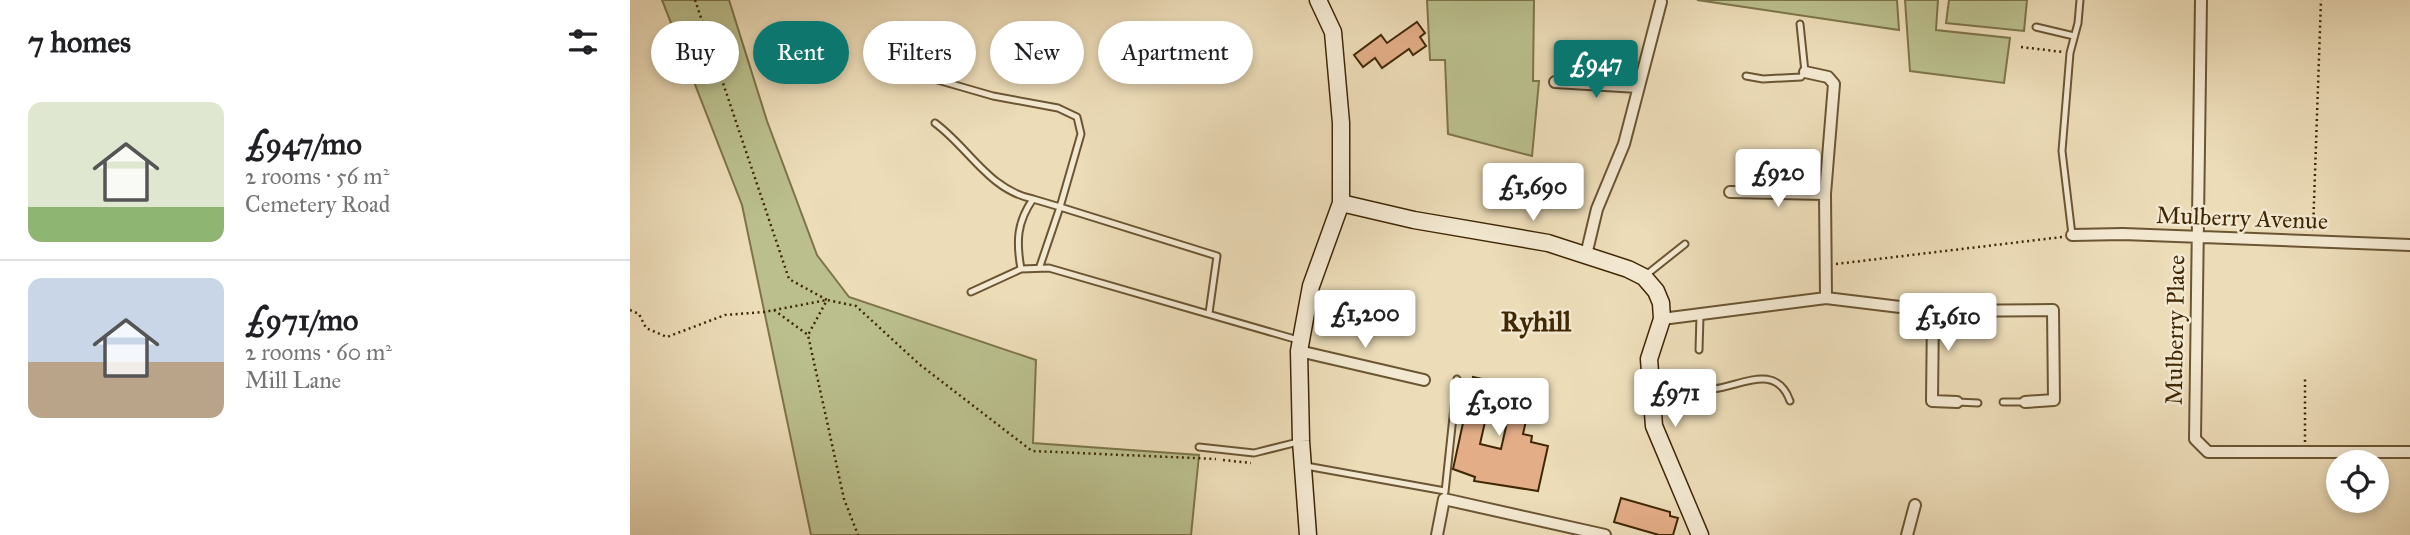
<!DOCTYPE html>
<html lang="en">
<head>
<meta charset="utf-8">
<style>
  :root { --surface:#fff; --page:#f6f6f6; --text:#202124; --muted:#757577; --line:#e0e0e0; --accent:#0f766e }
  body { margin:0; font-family:"IM FELL Great Primer",serif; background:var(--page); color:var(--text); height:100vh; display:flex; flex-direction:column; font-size:26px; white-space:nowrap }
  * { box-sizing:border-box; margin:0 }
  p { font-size:23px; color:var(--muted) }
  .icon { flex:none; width:38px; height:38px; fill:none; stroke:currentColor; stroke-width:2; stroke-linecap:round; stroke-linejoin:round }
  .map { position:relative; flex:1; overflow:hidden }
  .side { display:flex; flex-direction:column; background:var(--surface); width:630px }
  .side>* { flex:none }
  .hud { position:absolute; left:21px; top:21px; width:665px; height:63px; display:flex; gap:14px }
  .controls { position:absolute; left:1696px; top:450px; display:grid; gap:14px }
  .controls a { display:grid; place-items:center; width:63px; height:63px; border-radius:50%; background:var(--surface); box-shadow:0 4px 10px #0003; font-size:35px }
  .price { position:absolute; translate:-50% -60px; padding:0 16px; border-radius:7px; background:#fff; color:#222; font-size:23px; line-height:46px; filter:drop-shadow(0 2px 4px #0008) }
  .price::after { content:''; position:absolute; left:50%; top:42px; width:21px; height:16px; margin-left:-10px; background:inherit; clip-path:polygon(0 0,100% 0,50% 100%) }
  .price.active { background:var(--accent); color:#fff }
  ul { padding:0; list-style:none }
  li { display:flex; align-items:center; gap:21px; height:175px; padding:0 28px }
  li+li { border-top:2px solid var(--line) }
  li span { display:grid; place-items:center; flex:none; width:196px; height:140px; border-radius:14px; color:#555 }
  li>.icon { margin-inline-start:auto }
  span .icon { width:84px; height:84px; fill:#fffc; stroke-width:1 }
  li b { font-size:30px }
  h2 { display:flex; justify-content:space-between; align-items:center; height:84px; padding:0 28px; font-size:30px }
  .chip { padding:0 24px; border-radius:32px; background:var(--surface); box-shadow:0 4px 10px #0003; font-size:24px; line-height:63px }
  .chip.active { background:var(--accent); color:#fff }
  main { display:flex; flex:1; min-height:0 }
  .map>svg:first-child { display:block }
  .green { fill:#babf8d; stroke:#7d7449; stroke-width:2 }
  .building { fill:#e3ad88; stroke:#402805; stroke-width:2; fill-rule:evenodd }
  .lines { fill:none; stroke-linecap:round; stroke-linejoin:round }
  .lane-casing { stroke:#6b5532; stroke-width:9 }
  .street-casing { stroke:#6b5532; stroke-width:14 }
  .secondary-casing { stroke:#402805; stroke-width:19 }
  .path { stroke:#402805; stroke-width:2.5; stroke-dasharray:2 3.5; stroke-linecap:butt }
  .lane { stroke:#f3e8d1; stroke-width:5 }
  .street { stroke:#f3e8d1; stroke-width:10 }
  .secondary { stroke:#f3e8d1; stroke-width:16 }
  .labels { text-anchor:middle; stroke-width:5; stroke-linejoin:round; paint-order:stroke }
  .street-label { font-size:24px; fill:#402805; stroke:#f3e8d1 }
  .quarter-label { font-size:28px; font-weight:bold; fill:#402805; stroke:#f3e8d1 }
</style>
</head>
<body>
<main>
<section class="side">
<h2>7 homes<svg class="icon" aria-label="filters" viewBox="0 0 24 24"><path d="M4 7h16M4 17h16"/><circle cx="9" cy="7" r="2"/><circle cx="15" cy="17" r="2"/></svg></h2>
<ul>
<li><span style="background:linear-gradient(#dfe7d0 75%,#8fb573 0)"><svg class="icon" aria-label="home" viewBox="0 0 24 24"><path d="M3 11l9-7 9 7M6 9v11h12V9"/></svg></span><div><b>£947/mo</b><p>2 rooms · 56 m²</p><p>Cemetery Road</p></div></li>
<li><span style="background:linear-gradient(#c9d6e8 60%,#b9a48a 0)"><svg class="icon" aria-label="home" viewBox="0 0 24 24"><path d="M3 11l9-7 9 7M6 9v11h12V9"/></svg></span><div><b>£971/mo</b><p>2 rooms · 60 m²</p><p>Mill Lane</p></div></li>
</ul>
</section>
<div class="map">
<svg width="1780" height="535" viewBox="0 0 1780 535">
  <rect width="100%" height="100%" fill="#ecdcb8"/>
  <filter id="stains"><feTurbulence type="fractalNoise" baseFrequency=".00286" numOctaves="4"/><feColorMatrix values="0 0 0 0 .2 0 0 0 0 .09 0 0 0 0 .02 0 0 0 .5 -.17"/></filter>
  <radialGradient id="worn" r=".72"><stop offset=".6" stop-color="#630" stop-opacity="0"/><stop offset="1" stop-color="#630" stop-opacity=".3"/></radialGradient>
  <path class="green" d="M32 0H99L137 121 187 255 219 297 406 360 403 443 569 455 561 535H181L112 205Z
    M797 0H904L903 81H909L902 156 818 134 815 60H800Z
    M1067 0H1267L1269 30Z
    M1275 0H1308L1306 30 1380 38 1374 83 1280 71Z
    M1319 0H1397L1394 31 1316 23Z"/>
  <path class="building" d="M787 22 795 33 790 37 796 46 783 55 779 49 752 68 745 58 733 67 724 55 751 35 757 43Z
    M843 377 903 390 893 434 902 436 901 442 918 446 908 491 844 481 845 477 823 469ZM859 404 880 409 871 449 850 444Z
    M991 498 1040 512V516L1048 518 1043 535H1029L984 522Z"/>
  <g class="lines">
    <defs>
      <path id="lane" d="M1406 27 1444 36
        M266 68 363 96 428 108 447 117 451 134 430 207 403 199C387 222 386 241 391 269
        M1116 76 1133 79 1171 77 1175 72 1170 24
        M305 123C339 148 359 190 403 199
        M1442 235 1432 151 1440 53 1448 23 1450 0
        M410 266 430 207 587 256 579 313
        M1016 275 1055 244
        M341 292 391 269 419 268 668 340
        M1069 350 1070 316
        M1023 390C1043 390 1064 392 1084 389 1111 386 1146 362 1160 401
        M1327 402 1348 403
        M1373 402H1395
        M569 447 624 453 668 442
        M676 466 815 491
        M815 492 827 379"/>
      <path id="street" d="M1571 0 1565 439 1578 452H1780
        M1175 72 1198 77 1204 84 1195 194 1196 298
        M925 82 1008 87
        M1100 192 1195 194
        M1442 235 1493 234 1780 245
        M956 255 967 209 994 144 1031 2
        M1303 311 1302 401 1327 402
        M1032 319 1196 298 1303 311 1423 310 1424 400 1395 402
        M669 351 794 380
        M807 535 814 499 975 535
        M1277 535 1285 505"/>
      <path id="secondary" d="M711 203 784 220 918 243 998 269 1014 277 1026 291 1031 303 1032 319 1019 359 1024 426 1070 535
        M678 535 671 441 669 351 681 286 711 203V123L703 32 688 0"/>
    </defs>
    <use href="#lane" class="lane-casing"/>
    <use href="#street" class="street-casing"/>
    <use href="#secondary" class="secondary-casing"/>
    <path class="path" d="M65 0 159 279 197 300 178 335 214 499 228 535
      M1391 47 1433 52
      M1683 231 1691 0
      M1206 264 1432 237
      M0 310 9 314 16 328 37 337 95 315 134 312 197 300 226 306 289 364 402 451 586 459
      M144 310 178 335
      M1675 442V379
      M593 460 621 463"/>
    <use href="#lane" class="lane"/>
    <use href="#street" class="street"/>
    <use href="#secondary" class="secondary"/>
  </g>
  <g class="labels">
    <g class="street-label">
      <text transform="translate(1612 218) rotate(2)" y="8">Mulberry Avenue</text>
      <text transform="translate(1545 330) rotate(-89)" y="8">Mulberry Place</text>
    </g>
    <g class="quarter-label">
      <text x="906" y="331">Ryhill</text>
    </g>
  </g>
  <rect width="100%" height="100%" filter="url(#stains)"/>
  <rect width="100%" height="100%" fill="url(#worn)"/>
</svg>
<div class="controls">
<a><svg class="icon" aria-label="locate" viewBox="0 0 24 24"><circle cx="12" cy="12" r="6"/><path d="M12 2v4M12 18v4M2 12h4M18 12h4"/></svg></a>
</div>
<b class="price active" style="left:966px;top:100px">£947</b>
<b class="price" style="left:1148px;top:209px">£920</b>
<b class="price" style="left:903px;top:223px">£1,690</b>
<b class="price" style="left:735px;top:350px">£1,200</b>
<b class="price" style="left:1318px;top:353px">£1,610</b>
<b class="price" style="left:1045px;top:429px">£971</b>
<b class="price" style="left:869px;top:438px">£1,010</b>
<div class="hud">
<a class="chip">Buy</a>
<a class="chip active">Rent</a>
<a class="chip">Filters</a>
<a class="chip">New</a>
<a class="chip">Apartment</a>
</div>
</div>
</main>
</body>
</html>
